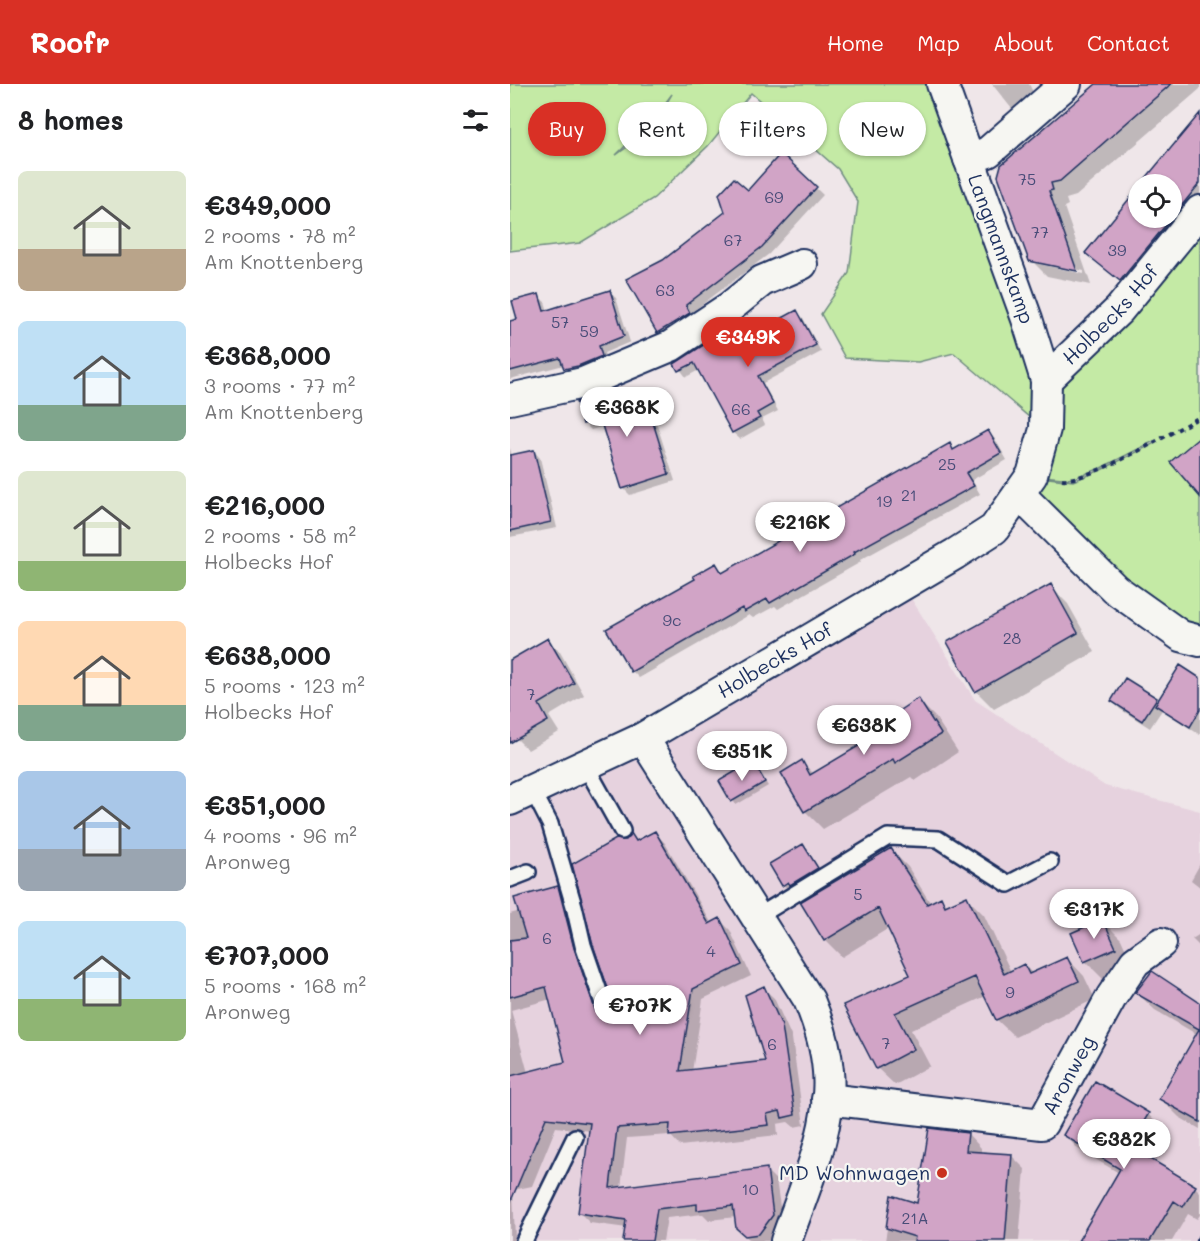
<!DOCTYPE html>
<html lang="en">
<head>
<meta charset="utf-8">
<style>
  :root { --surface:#fff; --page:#f6f6f6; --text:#202124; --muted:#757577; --accent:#d93025 }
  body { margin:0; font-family:Mali,sans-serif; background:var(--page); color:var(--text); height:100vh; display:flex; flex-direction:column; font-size:22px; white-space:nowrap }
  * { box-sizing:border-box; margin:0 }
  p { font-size:20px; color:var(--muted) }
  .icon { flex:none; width:33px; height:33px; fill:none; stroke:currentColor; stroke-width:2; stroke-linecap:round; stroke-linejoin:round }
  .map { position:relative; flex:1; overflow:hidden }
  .panel { display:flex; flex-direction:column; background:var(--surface); width:510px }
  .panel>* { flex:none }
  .banner { position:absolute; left:18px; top:18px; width:570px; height:54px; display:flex; gap:12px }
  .controls { position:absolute; left:618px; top:90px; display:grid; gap:12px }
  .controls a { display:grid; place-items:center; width:54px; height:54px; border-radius:50%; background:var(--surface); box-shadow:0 2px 4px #0004; font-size:30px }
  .price { position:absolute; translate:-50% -51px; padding:0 14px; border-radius:21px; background:#fff; color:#222; font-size:20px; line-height:39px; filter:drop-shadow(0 2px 3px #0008) }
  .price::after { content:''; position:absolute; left:50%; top:36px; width:18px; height:14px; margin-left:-9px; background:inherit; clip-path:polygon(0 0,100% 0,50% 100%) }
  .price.on { background:var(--accent); color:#fff }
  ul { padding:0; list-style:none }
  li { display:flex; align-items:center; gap:18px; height:150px; padding:0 18px }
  li span { display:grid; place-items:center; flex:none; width:168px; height:120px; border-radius:9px; color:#555 }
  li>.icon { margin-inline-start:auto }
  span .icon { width:72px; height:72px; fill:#fffc; stroke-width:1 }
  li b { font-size:26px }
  h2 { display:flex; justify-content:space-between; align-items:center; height:72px; padding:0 18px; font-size:26px }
  .tag { padding:0 21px; border-radius:27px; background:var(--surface); box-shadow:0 2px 4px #0004; font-size:21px; line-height:54px }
  .tag.on { background:var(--accent); color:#fff }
  header { display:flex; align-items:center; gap:36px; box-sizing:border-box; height:84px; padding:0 30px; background:var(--accent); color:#fff }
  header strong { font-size:28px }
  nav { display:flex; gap:33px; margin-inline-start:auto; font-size:21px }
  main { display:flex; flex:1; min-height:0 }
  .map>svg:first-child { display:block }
  .built { fill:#e6d2de }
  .green { fill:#c4eaa5; stroke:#708c82; stroke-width:1.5; fill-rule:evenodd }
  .shadow { fill:#0003; fill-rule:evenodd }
  .building { fill:#d1a4c6; stroke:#1b2f5e; stroke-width:1.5 }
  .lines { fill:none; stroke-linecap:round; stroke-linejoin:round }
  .service-casing { stroke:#1b2f5e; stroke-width:20 }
  .minor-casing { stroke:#1b2f5e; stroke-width:34 }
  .path { stroke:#1b2f5e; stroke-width:4; stroke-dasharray:4.5 4.5; stroke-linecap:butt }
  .service { stroke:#f6f6f2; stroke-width:15 }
  .minor { stroke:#f6f6f2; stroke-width:30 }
  .rail { stroke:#1b2f5e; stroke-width:4.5 }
  .poi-dot { fill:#c8321e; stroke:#f6f6f2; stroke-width:2 }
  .labels { text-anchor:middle; stroke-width:4.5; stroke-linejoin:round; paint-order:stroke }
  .number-label { font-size:16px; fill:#484c78 }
  .street-label { font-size:20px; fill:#1b2f5e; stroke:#f6f6f2 }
  .poi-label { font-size:20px; fill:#1b2f5e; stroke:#f6f6f2; text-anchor:end }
</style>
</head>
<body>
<header>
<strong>Roofr</strong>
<nav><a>Home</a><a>Map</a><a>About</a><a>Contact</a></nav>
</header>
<main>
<section class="panel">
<h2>8 homes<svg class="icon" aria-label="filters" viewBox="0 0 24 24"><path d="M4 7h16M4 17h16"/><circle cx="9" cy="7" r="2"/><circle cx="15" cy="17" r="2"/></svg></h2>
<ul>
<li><span style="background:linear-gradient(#dfe7d0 65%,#b9a48a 0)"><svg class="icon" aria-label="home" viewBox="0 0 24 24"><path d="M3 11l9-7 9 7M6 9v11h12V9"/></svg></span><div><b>€349,000</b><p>2 rooms · 78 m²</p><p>Am Knottenberg</p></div></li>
<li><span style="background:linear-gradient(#bfe0f5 70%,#7fa58c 0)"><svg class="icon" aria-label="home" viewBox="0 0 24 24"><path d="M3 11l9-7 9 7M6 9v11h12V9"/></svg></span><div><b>€368,000</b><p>3 rooms · 77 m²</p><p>Am Knottenberg</p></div></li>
<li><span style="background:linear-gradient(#dfe7d0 75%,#8fb573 0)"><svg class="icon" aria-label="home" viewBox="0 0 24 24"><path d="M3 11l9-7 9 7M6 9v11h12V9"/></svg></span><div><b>€216,000</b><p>2 rooms · 58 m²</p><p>Holbecks Hof</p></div></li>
<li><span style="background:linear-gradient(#ffd9b3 70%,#7fa58c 0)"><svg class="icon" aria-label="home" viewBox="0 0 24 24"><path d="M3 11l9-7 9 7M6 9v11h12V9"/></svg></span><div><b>€638,000</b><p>5 rooms · 123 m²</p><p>Holbecks Hof</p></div></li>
<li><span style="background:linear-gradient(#a9c7e8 65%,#9aa5b1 0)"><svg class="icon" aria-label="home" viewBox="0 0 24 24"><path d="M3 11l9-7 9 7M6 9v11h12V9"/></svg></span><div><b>€351,000</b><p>4 rooms · 96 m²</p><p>Aronweg</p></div></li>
<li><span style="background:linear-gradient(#bfe0f5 65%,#8fb573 0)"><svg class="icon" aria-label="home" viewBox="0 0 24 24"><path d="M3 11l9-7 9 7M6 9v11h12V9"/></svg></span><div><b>€707,000</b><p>5 rooms · 168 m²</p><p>Aronweg</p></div></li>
</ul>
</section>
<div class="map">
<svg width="690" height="1157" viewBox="0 0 690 1157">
  <rect width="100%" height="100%" fill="#efe6e9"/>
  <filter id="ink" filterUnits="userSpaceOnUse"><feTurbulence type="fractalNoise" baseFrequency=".0167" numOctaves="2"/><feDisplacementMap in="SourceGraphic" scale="12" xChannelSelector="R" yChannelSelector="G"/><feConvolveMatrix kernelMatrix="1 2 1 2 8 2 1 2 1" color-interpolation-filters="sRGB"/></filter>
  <g filter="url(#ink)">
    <path class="built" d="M392 500 465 616 595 702 690 727V1157H0V724Z"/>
    <path class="green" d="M0 0H427L516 237 533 345 444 269 408 278 335 274 311 230 339 189 348 118 328 85 241 9 198 62 144 114 70 159 0 167ZM162 10C149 34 129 56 106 71L144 34Z
      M690 127V557L509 411 522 392 563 397 591 386 645 359 644 357 591 384 562 395 523 391 537 297Z"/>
    <path class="shadow" d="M482 0H519L525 12 502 25Z
      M588 0H690V5L566 112 556 115 558 121 554 123 581 201 537 192 521 176 490 92ZM529 177 574 187V190L529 180Z
      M690 31V123L622 207 578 169 628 106V134H662V100H633Z
      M272 71 313 111 259 170 182 228 186 236 155 255 148 248 154 177 217 129Z
      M99 208 106 214 120 258 94 269 98 279 62 291 54 281 0 295V238L9 236 28 212 35 218 38 227Z
      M286 228 293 234 311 268 253 299 268 327 252 335 255 341 230 355 223 349 189 286 176 293 166 280 197 260 205 269 229 259Z
      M103 307 110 314 114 328 136 321 143 328 165 397 120 411 113 404 94 342 81 346 74 339Z
      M478 348 485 355 497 376 462 396 470 410 350 476 351 478 268 525 265 522 243 534 239 531 129 594 122 587 187 495 206 481 214 490 439 361 445 366Z
      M0 364 2 372 24 367 30 374 47 444 0 453Z
      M540 502 558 520 585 568 484 625 466 607Z
      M38 556 50 568 74 611 39 632 49 648 18 666 7 655 0 644V578Z
      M690 596V651L652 626 640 644 610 625 602 617 646 615 649 618Z
      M408 616 426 634 448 668 405 697 401 693 313 745 295 727 292 678 304 690 369 652Z
      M246 683 258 702 226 721 211 698Z
      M145 749 155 759 202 840 210 836 220 846 241 892 193 915 182 988 257 978 253 904 264 914 282 954 294 1041 284 1043 278 1038 267 1040 268 1051 170 1062 160 1051 117 1054 111 1104 256 1086 266 1096 273 1142 261 1157H241L227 1144 226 1133 199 1136 193 1130 157 1134 153 1157H115L117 1144 80 1139 70 1129 81 1047 46 1043 22 1102 3 1106 5 1154V1157H0V830L10 827 48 804 58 814 74 876 94 936 99 935 106 928 117 757 122 751 128 758ZM41 915 57 979 18 989 1 926Z
      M293 762 310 788 285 804 282 801 277 804 273 801Z
      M381 766 398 783 421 820 431 815 438 822 457 814 474 831 501 888 514 881 523 890 557 874 574 892 585 915 505 953 487 936 476 912 401 946 420 982 385 1001 367 984 336 922 402 892 379 844 332 873 315 856Z
      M690 780V803L681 796Z
      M593 837 611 855 623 882 593 895 575 877Z
      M690 850V863L682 855Z
      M627 909 690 920V1045L669 1033 651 1015 688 951 645 926Z
      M638 1030 651 1044 634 1073 685 1103 690 1108V1131L687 1135 678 1130 662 1157H569L609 1089 568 1065 555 1051Z
      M458 1050 471 1064V1069L501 1071 515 1085 509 1157H375L382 1113 409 1121Z"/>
    <path class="building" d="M586 0H661L550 97 541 99 543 106 539 107 567 187 519 177 488 92 491 81Z
      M690 29V99L610 197 575 169 628 104V134H662V100H631Z
      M271 69 307 103 252 163 176 221 180 229 147 249 116 195 153 176 215 128 209 110 224 94 238 106Z
      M100 206 114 252 89 262 92 272 68 282 54 285 50 274 0 287V237L7 235 2 217 29 210 34 227Z
      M287 226 306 261 248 292 263 320 247 329 250 334 222 349 184 279 168 287 164 280 198 258 203 268 227 255 228 258Z
      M103 305 111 328 137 319 159 390 112 405 90 335 73 340 66 318Z
      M478 346 491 369 456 389 464 402 344 468 345 470 260 519 257 515 234 528 232 524 121 588 96 545 185 495 183 492 206 479 212 489 440 359 443 366Z
      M690 353V413L660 378Z
      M24 366 41 438 0 447V371Z
      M541 500 568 549 465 608 437 558Z
      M38 554 64 599 29 620 38 637 0 659V576Z
      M670 581 690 594V626L680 643 645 621Z
      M615 594 647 614 632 637 601 617Z
      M408 614 431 650 385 679 383 675 294 728 271 689 292 676 300 691 367 651 363 644Z
      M243 677 255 698 221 718 209 697Z
      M145 747 199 840 210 834 232 881 183 905 170 987 255 977 235 911 254 902 272 942 285 1031 272 1034 270 1027 257 1030 259 1041 159 1052 160 1040 107 1044 100 1104 257 1084 263 1131 249 1150 235 1152 226 1144 223 1122 187 1126V1120L147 1125 142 1157H113L116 1136 68 1129 80 1039 36 1034 0 1119V992L55 978 36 903 0 913V856L16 854 4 814 48 802 64 864 86 928 93 934H99L104 927V922L82 858 62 780 106 755 116 756 121 749 126 757Z
      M293 760 308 784 280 801 278 798 272 802 259 780Z
      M381 764 417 820 431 813 435 822 457 812 494 890 514 880 519 890 557 873 569 897 486 936 465 893 385 929 404 965 366 985 333 921 400 891 368 824 314 857 290 818Z
      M593 835 606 864 574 878 561 849Z
      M642 887 690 919V1038L649 1015 689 945 625 909Z
      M585 997 639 1029 619 1062 686 1102 673 1123 664 1117 640 1157H568L610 1085 553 1051Z
      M419 1044 458 1049 456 1067 502 1070 495 1157H404L405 1153 376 1144 381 1111 407 1119Z"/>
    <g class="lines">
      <defs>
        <path id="service" d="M74 679 112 747
          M22 705 40 740 64 822 73 861 95 925
          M0 795 18 788
          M247 833 378 753 428 755 498 800 540 778
          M14 1157 65 1053"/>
        <g id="minor">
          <path d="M459 75 478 68 556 0"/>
          <path id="s1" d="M536 296 609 226 690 127"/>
          <path d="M0 315 73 299 161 262 220 223 252 197 292 180"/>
          <path d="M509 410 605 505 671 552 690 557"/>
          <path d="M133 654 299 916C309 940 316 962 318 987 323 1043 294 1105 276 1157"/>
          <path id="s2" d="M0 716 133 654 445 470 484 445 522 391 535 345 536 296 517 235 432 0"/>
          <path id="s3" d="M317 1015 532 1040 602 912 625 878 651 859"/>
        </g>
      </defs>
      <use href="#service" class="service-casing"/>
      <use href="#minor" class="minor-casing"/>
      <path class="path" d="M552 395C580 398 662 348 690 333"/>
      <use href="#service" class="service"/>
      <use href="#minor" class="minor"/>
      <path class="rail" d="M687 1157 690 1152"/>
    </g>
  </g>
  <circle class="poi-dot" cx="432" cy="1089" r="6"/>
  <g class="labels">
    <g class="number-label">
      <text x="517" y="101">75</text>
      <text x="264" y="119">69</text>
      <text x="530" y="154">77</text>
      <text x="223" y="162">67</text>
      <text x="607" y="172">39</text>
      <text x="155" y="212">63</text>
      <text x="50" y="244">57</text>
      <text x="79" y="253">59</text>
      <text x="231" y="331">66</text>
      <text x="437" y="386">25</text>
      <text x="399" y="417">21</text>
      <text x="374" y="423">19</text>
      <text x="162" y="542">9c</text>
      <text x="502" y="560">28</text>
      <text x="21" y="616">7</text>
      <text x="348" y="816">5</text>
      <text x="37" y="860">6</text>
      <text x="201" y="873">4</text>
      <text x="500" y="914">9</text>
      <text x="376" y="965">7</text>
      <text x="262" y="966">6</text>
      <text x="240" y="1111">10</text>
      <text x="405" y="1140">21A</text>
    </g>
    <g class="street-label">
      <text transform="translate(491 165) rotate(70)" y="7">Langmannskamp</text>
      <text dy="7" stroke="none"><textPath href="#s1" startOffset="92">Holbecks Hof</textPath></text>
      <text dy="7" stroke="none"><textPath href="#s2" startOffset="300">Holbecks Hof</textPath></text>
      <text dy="7" stroke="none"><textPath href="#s3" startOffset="272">Aronweg</textPath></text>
    </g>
    <g class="poi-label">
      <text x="420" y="1096">MD Wohnwagen</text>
    </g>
  </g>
</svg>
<div class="controls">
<a><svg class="icon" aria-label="locate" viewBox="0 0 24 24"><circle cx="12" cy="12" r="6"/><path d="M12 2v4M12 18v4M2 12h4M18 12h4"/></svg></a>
</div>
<b class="price on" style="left:238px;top:284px">€349K</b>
<b class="price" style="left:117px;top:354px">€368K</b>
<b class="price" style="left:290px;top:469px">€216K</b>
<b class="price" style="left:354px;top:672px">€638K</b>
<b class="price" style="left:232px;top:698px">€351K</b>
<b class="price" style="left:584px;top:856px">€317K</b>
<b class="price" style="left:130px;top:952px">€707K</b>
<b class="price" style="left:614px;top:1086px">€382K</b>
<div class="banner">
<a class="tag on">Buy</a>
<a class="tag">Rent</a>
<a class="tag">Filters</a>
<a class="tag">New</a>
</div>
</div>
</main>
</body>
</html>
